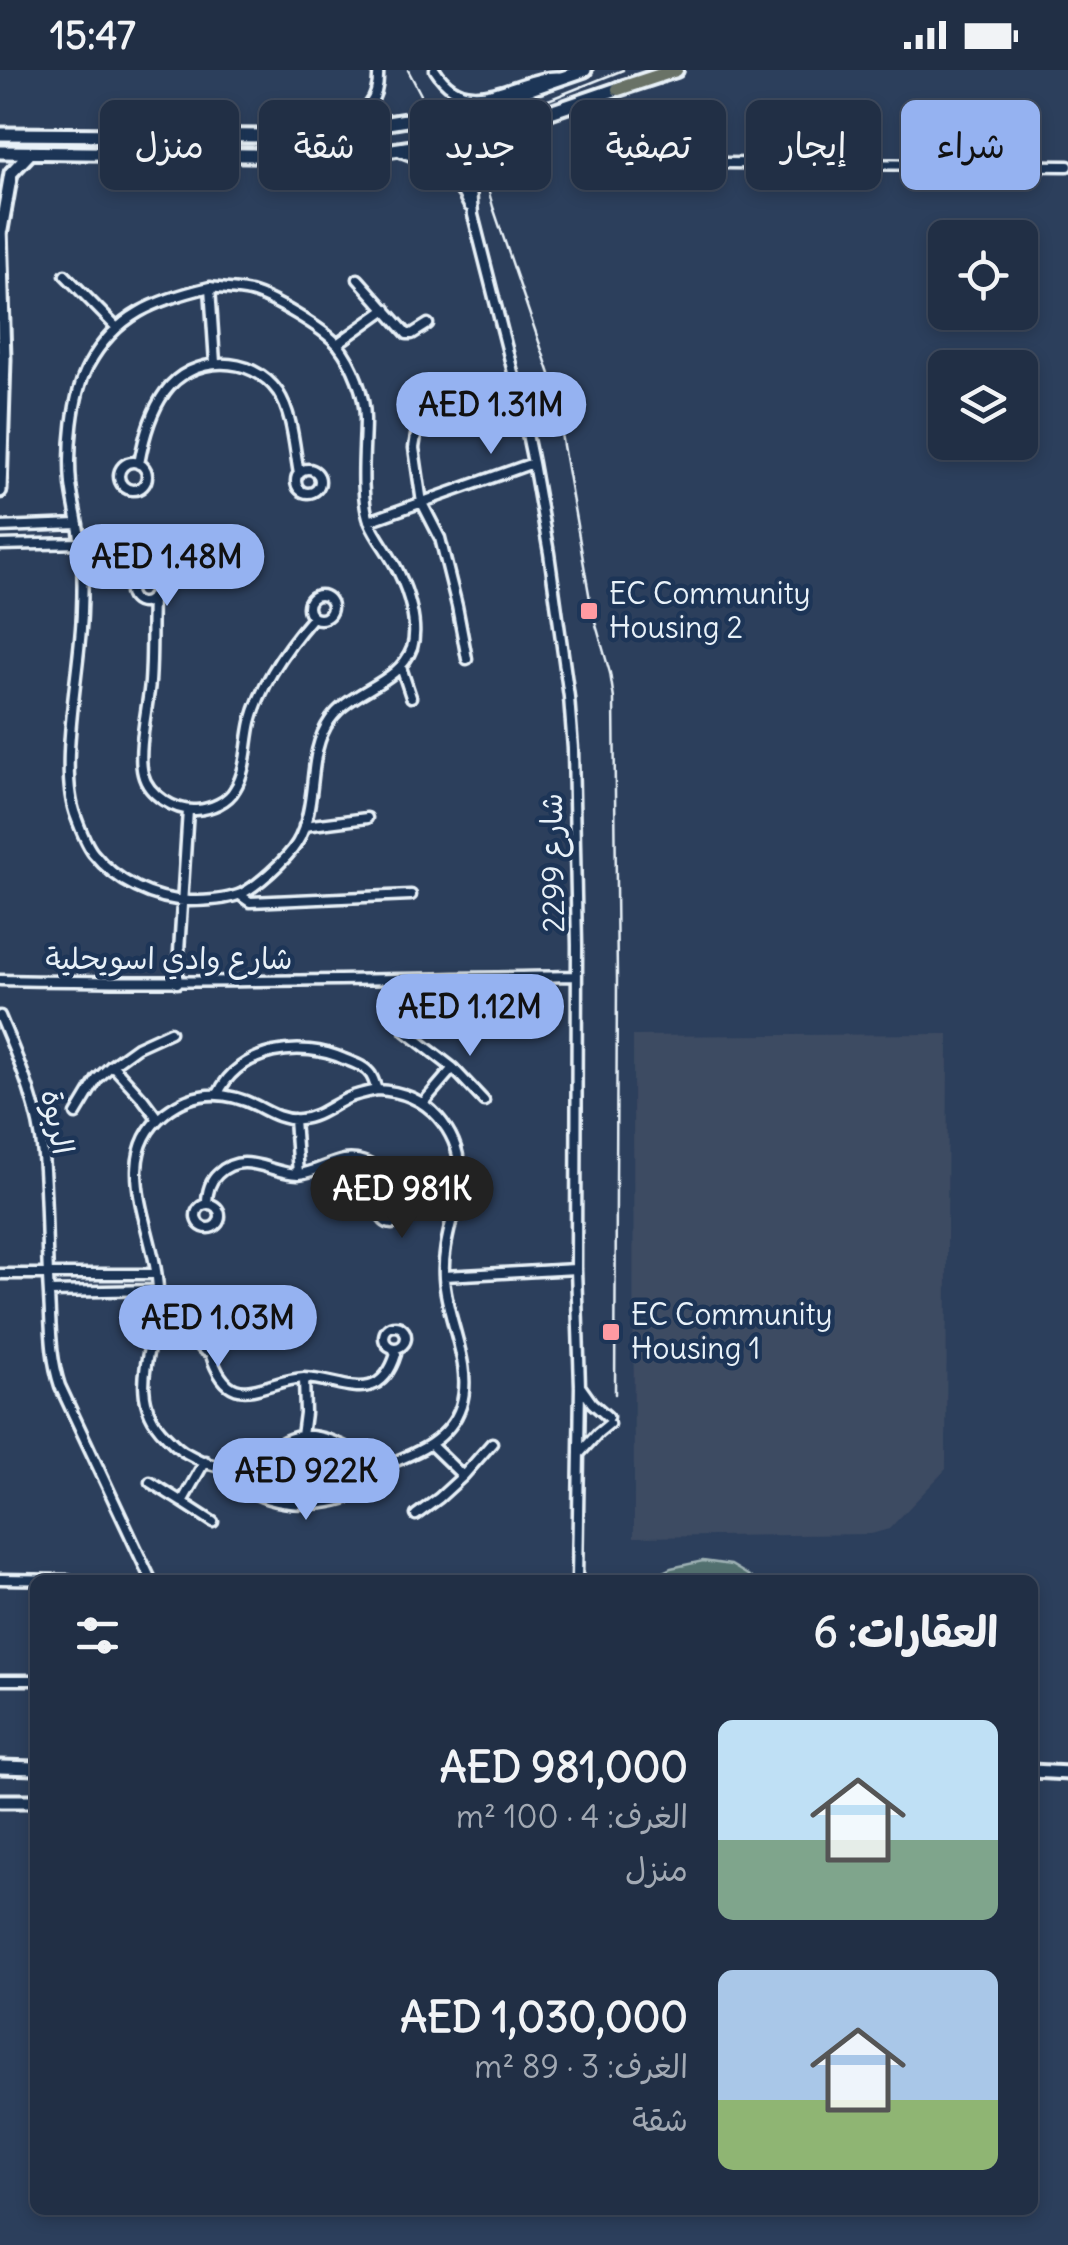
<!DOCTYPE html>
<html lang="ar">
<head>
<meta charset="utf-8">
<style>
  :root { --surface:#212f45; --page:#2d3b50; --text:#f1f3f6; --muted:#a2a9b3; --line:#3e4a5e; --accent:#95b2f1 }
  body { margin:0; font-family:Delius,"Playpen Sans Arabic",sans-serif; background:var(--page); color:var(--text); direction:rtl; height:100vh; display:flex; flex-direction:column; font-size:38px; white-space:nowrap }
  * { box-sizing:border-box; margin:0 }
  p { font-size:32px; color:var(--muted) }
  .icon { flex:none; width:55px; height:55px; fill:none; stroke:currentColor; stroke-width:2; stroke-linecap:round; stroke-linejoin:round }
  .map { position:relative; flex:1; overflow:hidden; direction:ltr }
  .sheet { position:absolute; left:30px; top:1505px; width:1008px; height:640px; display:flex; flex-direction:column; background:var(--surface); border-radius:15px; box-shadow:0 5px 15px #0003,0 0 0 2px var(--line); direction:rtl }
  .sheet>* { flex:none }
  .guide { position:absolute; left:30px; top:30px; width:1010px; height:90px; direction:rtl; display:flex; gap:20px }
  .buttons { position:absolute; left:928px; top:150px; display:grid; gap:20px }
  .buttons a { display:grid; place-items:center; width:110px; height:110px; border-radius:15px; background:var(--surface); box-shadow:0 5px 15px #0003,0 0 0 2px var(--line); font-size:50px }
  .price { position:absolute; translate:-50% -85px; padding:0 22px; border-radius:35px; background:var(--accent); color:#111; font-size:32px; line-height:65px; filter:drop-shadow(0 2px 5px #0008) }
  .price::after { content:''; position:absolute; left:50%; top:60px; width:30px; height:22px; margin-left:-15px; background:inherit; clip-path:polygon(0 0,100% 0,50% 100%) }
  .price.active { background:#222; color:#fff }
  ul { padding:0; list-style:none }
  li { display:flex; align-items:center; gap:30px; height:250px; padding:0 40px }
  li span { display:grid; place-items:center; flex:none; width:280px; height:200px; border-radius:15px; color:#555 }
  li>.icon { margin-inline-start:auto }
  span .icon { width:120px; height:120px; fill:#fffc; stroke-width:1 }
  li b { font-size:42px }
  h2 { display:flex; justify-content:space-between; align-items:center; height:120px; padding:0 40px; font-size:42px }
  .chip { padding:0 35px; border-radius:15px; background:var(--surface); box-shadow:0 5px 15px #0003,0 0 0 2px var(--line); font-size:35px; line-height:90px }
  .chip.active { background:var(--accent); color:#111 }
  .status { display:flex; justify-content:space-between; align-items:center; height:70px; padding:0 50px; background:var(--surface); direction:ltr }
  .status svg { height:28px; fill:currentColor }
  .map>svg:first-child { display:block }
  .built { fill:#3e4b62 }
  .green { fill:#537170; stroke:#9eb1b4; stroke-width:2.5 }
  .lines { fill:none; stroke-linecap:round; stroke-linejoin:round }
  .street-casing { stroke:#e8f1f8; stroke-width:15 }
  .secondary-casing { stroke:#e8f1f8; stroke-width:19 }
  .primary-casing { stroke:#e8f1f8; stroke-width:20 }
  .street { stroke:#1d3557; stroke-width:8 }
  .secondary { stroke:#1d3557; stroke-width:11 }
  .primary { stroke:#697266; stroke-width:12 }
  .tram { stroke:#e8f1f8; stroke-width:2.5 }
  .poi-dot { fill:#ff9aa2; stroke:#1d3557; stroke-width:4 }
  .labels { text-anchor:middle; stroke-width:9; stroke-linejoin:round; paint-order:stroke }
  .poi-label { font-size:30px; fill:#e8f1f8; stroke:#1d3557; text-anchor:start }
  .street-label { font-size:30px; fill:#e8f1f8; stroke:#1d3557 }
</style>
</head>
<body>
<div class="status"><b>15:47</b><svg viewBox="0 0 49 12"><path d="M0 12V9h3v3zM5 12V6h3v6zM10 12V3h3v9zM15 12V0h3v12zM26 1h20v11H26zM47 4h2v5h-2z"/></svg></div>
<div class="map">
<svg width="1068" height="2175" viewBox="0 0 1068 2175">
  <rect width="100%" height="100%" fill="#2c3f5c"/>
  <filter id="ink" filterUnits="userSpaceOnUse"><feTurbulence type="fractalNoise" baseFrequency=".01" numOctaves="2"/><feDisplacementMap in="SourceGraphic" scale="20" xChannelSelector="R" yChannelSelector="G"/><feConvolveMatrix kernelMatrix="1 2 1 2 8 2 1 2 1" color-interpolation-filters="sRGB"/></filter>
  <g filter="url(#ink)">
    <path class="built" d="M948 964 946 1399 889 1459 871 1464 634 1467 633 966Z"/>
    <path class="green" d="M703 1491 731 1495 756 1510H647L671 1498Z"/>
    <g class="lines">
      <defs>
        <path id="street" d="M435 0C470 56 523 0 564 7
          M340 58C365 42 380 33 378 0
          M501 61C468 99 469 94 473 145L520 330 533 393 549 483 569 627 573 679 577 875 576 1199 580 1316 577 1510
          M401 82C434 94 454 102 469 136
          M725 93 1068 96
          M65 205 116 257
          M358 209 407 264H412L428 254
          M210 217C223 219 237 219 250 222 272 228 323 258 338 275 353 294 365 325 365 349 365 377 359 427 370 453 377 469 390 484 398 501 408 521 419 555 412 578 399 614 350 620 330 650 311 677 315 712 308 743 306 752 302 765 297 773 288 788 255 819 238 825 224 830 205 831 190 831 154 830 116 812 93 783 86 774 80 758 76 747 57 699 81 596 82 541 83 517 83 492 80 469 78 450 73 432 71 414 68 380 72 326 88 296 116 244 156 230 210 217Z
          M210 217 215 293
          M337 274 386 239
          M422 329 414 378 422 433 440 468 457 536 467 589
          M119 406a14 14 0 1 1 28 0a14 14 0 1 1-28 0Z
          M139 394C143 371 151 341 165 322 191 285 252 284 278 322 293 345 294 377 299 404
          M296 411a12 12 0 1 1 24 0a12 12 0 1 1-24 0Z
          M369 451 533 393
          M0 457 78 454
          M0 475 81 473
          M130 521a12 12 0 1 1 24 0a12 12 0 1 1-24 0Z
          M308 537a12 12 0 1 1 24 0a12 12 0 1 1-24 0Z
          M152 527C151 555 152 584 150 612 148 637 137 681 143 704 148 725 175 741 196 740 211 739 228 732 235 719 247 700 246 674 251 652 261 613 287 577 313 547
          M401 597 411 627
          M304 756 367 748
          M240 825 250 832 411 825
          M0 910C193 914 385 909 577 906
          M177 913 188 740
          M0 946C19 992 39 1036 43 1086 47 1132 46 1179 49 1225 51 1257 50 1286 60 1316L151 1510
          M405 961 453 998 423 1033
          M112 995 137 977 170 962
          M453 998 484 1031
          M377 1020C402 1021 422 1029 438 1047 485 1101 440 1149 444 1208 446 1249 474 1295 461 1336 450 1370 417 1383 386 1395 360 1387 330 1363 301 1366 293 1367 286 1370 279 1374 265 1380 240 1398 224 1397 214 1397 197 1389 188 1384 179 1380 173 1373 165 1365 122 1323 159 1270 158 1221 157 1162 107 1089 165 1043 194 1020 225 1020 257 1036 270 1043 284 1051 300 1049 318 1048 332 1035 348 1028 357 1024 367 1022 377 1020Z
          M218 1024C239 978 302 970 344 989 354 993 365 996 371 1005 374 1010 375 1015 377 1020
          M76 1044 97 1009 112 995 143 1029 158 1049
          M298 1104C316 1102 328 1093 344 1090 369 1086 394 1107 392 1132
          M381 1143a11 11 0 1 1 22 0a11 11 0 1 1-22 0Z
          M207 1134C207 1122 209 1112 218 1104 244 1080 269 1103 298 1104L294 1049
          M196 1146a12 12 0 1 1 24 0a12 12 0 1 1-24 0Z
          M0 1204H156
          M444 1206 576 1199
          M49 1222 158 1220
          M384 1267a11 11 0 1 1 22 0a11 11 0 1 1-22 0Z
          M199 1271a11 11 0 1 1 22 0a11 11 0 1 1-22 0Z
          M210 1282C230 1348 262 1310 304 1308L305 1343 302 1366
          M304 1308C341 1309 379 1339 396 1284L393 1278
          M580 1316 592 1333 608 1347
          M579 1384 598 1363 609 1354
          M225 1397C230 1403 235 1410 241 1415 270 1439 334 1440 365 1419 374 1413 379 1403 386 1395
          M463 1406 492 1373
          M150 1412 182 1432 205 1391
          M182 1432 213 1452
          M416 1445 439 1428 463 1406 431 1375
          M0 1509 70 1510
          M0 1610H35"/>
        <path id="secondary" d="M0 64 268 66 319 64 450 43 504 28 585 0
          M0 82 318 86 367 84 457 70 498 60 623 17
          M0 156 4 289 0 421
          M1 160 11 103 30 83
          M0 1697 35 1698
          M1032 1701 1068 1703
          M0 1731H35"/>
        <path id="primary" d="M618 19 676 0"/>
      </defs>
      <use href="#street" class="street-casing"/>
      <use href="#secondary" class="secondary-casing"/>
      <use href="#primary" class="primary-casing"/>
      <use href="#street" class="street"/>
      <use href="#secondary" class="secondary"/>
      <use href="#primary" class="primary"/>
      <path class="tram" d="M408 0 430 42 468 83 481 115
        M431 29C456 55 483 50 514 39
        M615 1324 617 909 614 629 610 603 592 541 551 307 493 137 484 104 487 78 492 68 508 49 526 39 623 0"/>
    </g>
  </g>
  <g class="poi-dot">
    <rect x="579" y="531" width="20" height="20" rx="5"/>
    <rect x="601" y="1252" width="20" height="20" rx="5"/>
  </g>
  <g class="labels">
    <g class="poi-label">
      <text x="609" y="534">EC Community<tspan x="609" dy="34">Housing 2</tspan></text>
      <text x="631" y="1255">EC Community<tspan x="631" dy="34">Housing 1</tspan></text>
    </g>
    <g class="street-label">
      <text transform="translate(553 793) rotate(-91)" y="10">شارع 2299</text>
      <text x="169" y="899">شارع وادي اسويحلية</text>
      <text transform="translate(57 1052) rotate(79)" y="10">الربوة</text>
    </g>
  </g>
</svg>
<div class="buttons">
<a><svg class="icon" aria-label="locate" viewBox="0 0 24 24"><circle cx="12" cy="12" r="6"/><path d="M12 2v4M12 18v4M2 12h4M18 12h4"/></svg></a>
<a><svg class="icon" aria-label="layers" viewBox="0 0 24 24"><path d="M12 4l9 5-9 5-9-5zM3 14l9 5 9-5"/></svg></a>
</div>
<b class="price" style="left:491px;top:387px">AED 1.31M</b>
<b class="price" style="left:167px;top:539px">AED 1.48M</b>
<b class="price" style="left:470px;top:989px">AED 1.12M</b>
<b class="price active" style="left:402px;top:1171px">AED 981K</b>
<b class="price" style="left:218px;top:1300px">AED 1.03M</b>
<b class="price" style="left:306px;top:1453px">AED 922K</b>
<div class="guide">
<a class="chip active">شراء</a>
<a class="chip">إيجار</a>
<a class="chip">تصفية</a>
<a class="chip">جديد</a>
<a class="chip">شقة</a>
<a class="chip">منزل</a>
</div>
<section class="sheet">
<h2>العقارات: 6<svg class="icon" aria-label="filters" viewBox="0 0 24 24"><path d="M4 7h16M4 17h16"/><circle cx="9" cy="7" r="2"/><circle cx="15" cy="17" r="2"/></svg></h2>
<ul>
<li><span style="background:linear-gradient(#bfe0f5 60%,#7fa58c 0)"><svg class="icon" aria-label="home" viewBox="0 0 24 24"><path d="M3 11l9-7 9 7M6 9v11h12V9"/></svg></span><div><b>AED 981,000</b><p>الغرف: 4 · 100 m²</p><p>منزل</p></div></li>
<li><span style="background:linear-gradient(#a9c7e8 65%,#8fb573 0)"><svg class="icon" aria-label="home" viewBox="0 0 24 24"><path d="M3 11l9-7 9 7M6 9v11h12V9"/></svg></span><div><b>AED 1,030,000</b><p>الغرف: 3 · 89 m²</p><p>شقة</p></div></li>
</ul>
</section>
</div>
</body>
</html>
